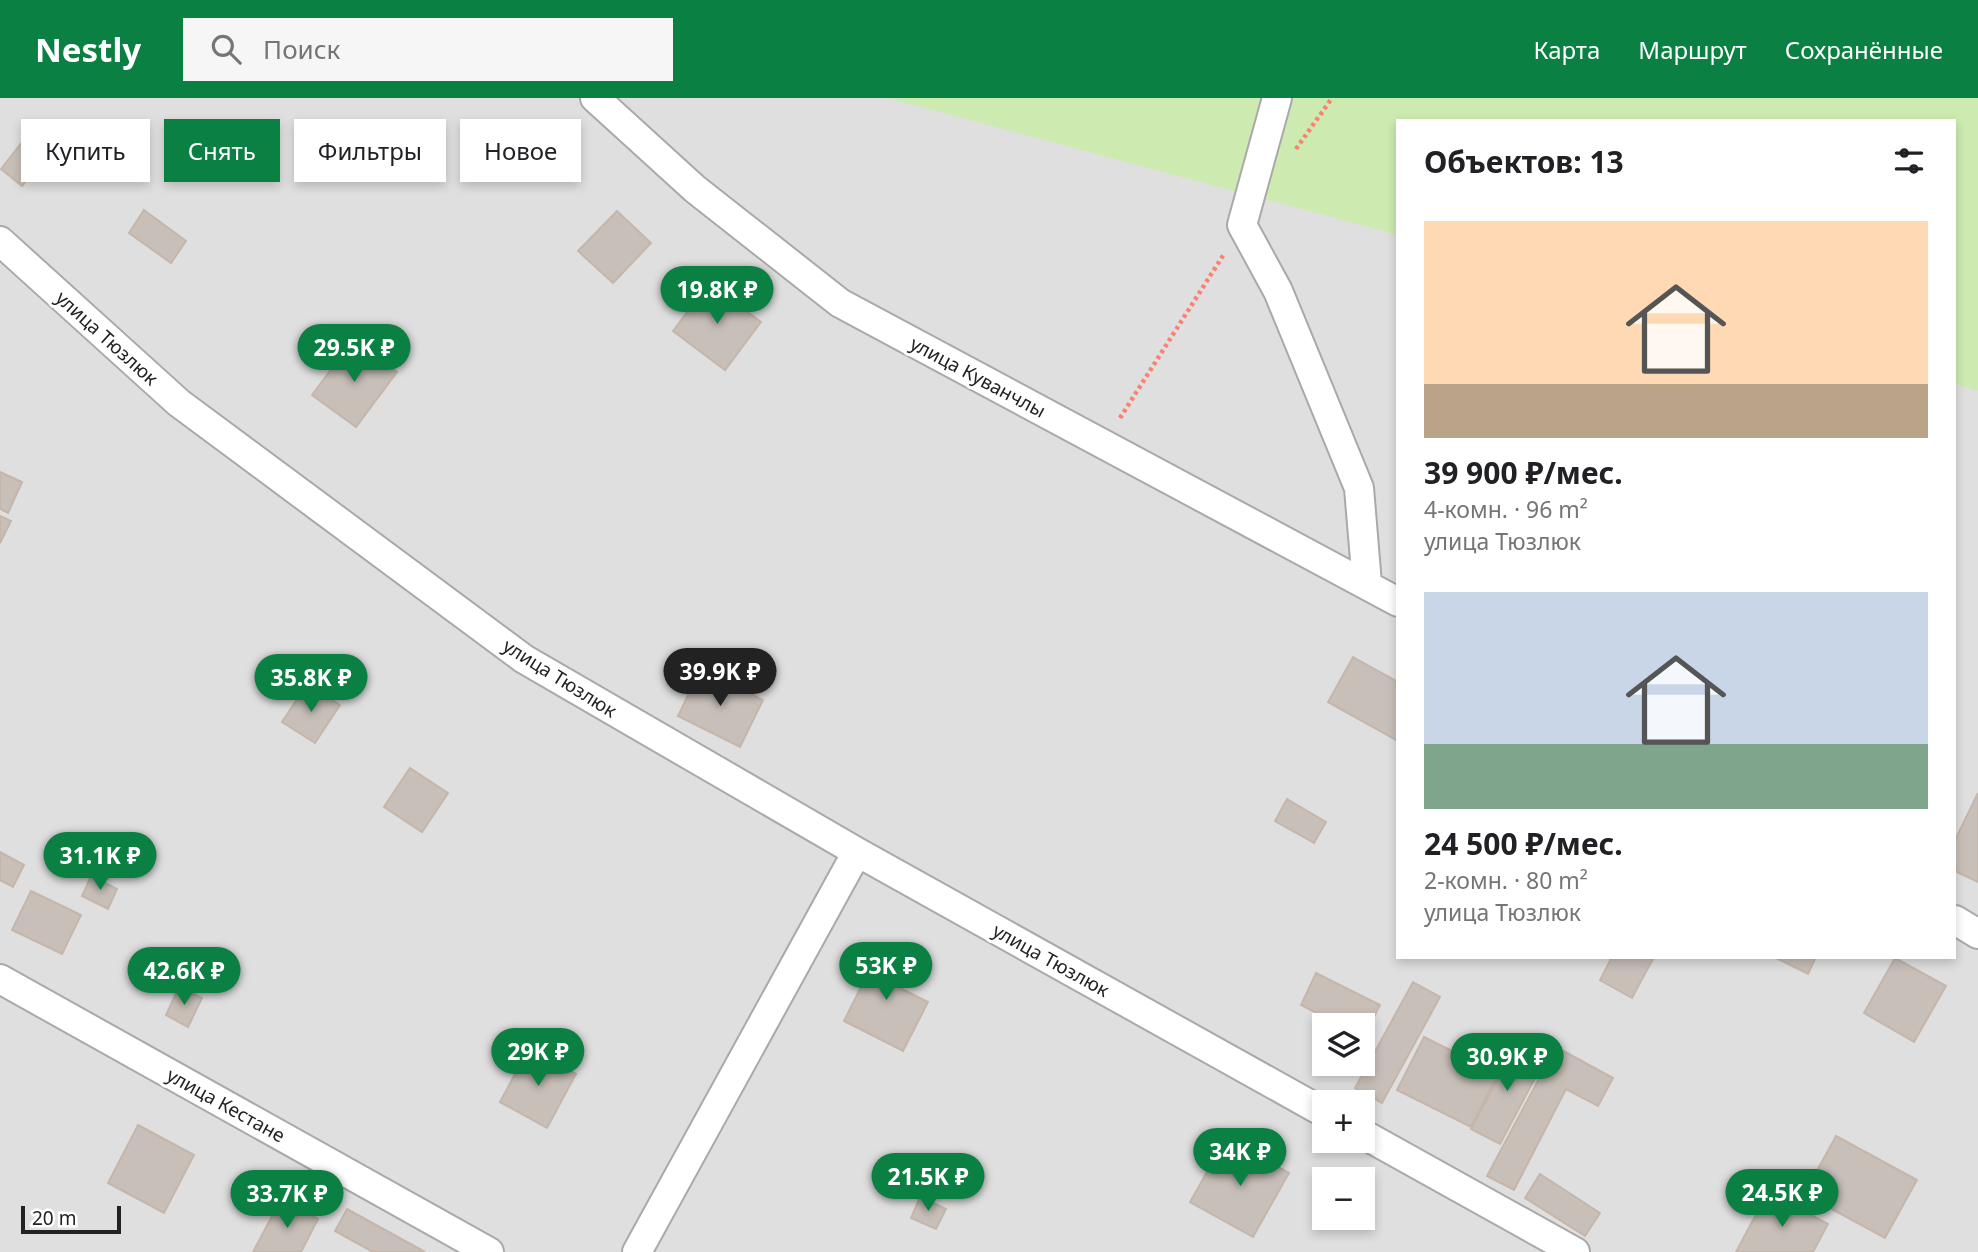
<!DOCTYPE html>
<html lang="ru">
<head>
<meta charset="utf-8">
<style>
  :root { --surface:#fff; --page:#f6f6f6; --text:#202124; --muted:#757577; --accent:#0b8043 }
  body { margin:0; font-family:"Noto Sans",sans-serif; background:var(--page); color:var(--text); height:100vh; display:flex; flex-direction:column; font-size:26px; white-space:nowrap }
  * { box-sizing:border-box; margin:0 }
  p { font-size:23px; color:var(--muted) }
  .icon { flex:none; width:38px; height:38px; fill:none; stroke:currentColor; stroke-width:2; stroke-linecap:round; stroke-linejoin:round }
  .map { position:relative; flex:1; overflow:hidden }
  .drawer { position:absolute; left:1396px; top:21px; width:560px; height:840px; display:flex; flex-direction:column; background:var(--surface); border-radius:0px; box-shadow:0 4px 10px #0003 }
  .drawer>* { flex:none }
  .banner { position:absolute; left:21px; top:21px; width:665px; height:63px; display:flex; gap:14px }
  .buttons { position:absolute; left:1312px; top:915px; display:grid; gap:14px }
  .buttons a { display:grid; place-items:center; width:63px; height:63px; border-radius:0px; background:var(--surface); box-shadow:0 4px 10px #0003; font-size:35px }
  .scale { position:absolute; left:21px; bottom:18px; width:100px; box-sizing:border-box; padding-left:7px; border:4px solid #222; border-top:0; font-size:19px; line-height:24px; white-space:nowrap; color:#222; -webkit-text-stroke:5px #fff; paint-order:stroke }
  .price { position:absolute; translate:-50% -60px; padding:0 16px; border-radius:24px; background:var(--accent); color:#fff; font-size:23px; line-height:46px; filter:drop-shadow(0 2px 4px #0008) }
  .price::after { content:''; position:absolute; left:50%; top:42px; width:21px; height:16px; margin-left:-10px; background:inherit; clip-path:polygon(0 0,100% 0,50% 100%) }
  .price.on { background:#222; color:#fff }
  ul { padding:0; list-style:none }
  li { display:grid; align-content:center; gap:14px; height:371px; padding:0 28px }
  li span { display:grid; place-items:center; height:217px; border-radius:0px; color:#555 }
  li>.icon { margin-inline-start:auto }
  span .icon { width:126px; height:126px; fill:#fffc; stroke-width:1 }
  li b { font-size:30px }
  h2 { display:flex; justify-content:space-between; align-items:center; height:84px; padding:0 28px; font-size:30px }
  .tag { padding:0 24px; border-radius:0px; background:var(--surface); box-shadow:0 4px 10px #0003; font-size:24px; line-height:63px }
  .tag.on { background:var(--accent); color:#fff }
  header { display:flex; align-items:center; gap:42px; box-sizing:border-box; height:98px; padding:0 35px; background:var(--accent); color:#fff }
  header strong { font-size:33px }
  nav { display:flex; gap:38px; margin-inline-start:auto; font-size:24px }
  .search { width:490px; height:63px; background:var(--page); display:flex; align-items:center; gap:18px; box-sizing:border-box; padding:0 24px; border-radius:0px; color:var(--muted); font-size:26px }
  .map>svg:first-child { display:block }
  .residential { fill:#e0dfdf; fill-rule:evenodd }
  .grass { fill:#cdebb0 }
  .building { fill:#c7bfb8; stroke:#c4b6ab; stroke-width:2 }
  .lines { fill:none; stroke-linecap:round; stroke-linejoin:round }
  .minor-casing { stroke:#a9a9a9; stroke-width:32 }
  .path { stroke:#fa8072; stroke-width:4.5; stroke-dasharray:3.5 3.5; stroke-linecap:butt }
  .minor { stroke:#fff; stroke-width:28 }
  .labels { text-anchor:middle; stroke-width:6; stroke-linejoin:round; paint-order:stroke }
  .street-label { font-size:19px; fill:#222; stroke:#fff }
</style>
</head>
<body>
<header>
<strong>Nestly</strong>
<div class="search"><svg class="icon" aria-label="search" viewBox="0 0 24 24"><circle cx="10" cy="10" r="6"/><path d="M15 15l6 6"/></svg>Поиск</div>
<nav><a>Карта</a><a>Маршрут</a><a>Сохранённые</a></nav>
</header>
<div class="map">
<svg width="1978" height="1154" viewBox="0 0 1978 1154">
  <rect width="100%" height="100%" fill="#f2efe9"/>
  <path class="residential" d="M0 0H1978V1154H0ZM1398 23H1955V859H1398ZM1325 928H1363V966H1325ZM1325 1004H1363V1043H1325ZM1325 1082H1363V1120H1325Z"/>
  <path class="grass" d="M888 0H1978V293L1955 286V23H1398V137Z"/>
  <path class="building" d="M30 34 52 51 22 88 1 71Z
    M144 112 186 143 171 165 129 135Z
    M617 113 651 145 613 185 578 153Z
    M709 185 761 224 725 272 673 233Z
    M353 242 397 274 356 329 312 297Z
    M0 374 22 384 8 415 0 411Z
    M0 418 11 423 0 445Z
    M1353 559 1398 584V643L1328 604Z
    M701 570 763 602 740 649 678 618Z
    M307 586 340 607 315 645 282 624Z
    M410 670 448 695 422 734 384 709Z
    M1978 695V784L1955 773V742Z
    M1287 701 1326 724 1314 745 1275 723Z
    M0 754 24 767 13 789 0 782Z
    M91 778 117 791 108 811 82 798Z
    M31 793 81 817 62 856 12 832Z
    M883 845 909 858 894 887 928 904 903 953 844 923Z
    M1612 859H1654L1632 900 1600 882Z
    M1774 859H1816L1808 876Z
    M1895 860 1946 888 1914 944 1864 915Z
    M1316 875 1380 907 1364 939 1363 928H1342L1301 907Z
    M1413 884 1440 899 1382 1005 1355 990Z
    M179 889 202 900 188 929 166 917Z
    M1424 939 1498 976 1471 1029 1397 992Z
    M1508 946 1543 965 1500 1046 1471 1031 1501 975 1494 972Z
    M1556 949 1613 980 1598 1008 1566 991 1514 1092 1487 1078Z
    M529 950 576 976 547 1030 500 1004Z
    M138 1027 194 1057 164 1115 108 1085Z
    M1836 1038 1917 1082 1885 1140 1804 1096Z
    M1226 1040 1289 1075 1253 1139 1190 1104Z
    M1540 1076 1600 1115 1585 1138 1525 1100Z
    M1768 1094 1828 1126 1813 1154H1736Z
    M920 1099 946 1111 936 1131 911 1120Z
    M281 1101 318 1121 301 1154H253Z
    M347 1111 425 1154H373L335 1133Z"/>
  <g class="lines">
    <defs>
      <path id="minor" d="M595 0 695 91 840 205 1398 504
        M1277 0 1242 127 1278 193 1359 390 1367 486
        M0 143 179 305 524 561 857 754 1325 1015
        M1955 822 1978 836
        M0 881 489 1154
        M1363 1036 1575 1154
        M637 1154 857 754"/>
    </defs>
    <use href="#minor" class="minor-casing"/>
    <path class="path" d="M1296 51 1332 0
      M1120 320 1224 156"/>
    <use href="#minor" class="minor"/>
  </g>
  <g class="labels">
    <g class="street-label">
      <text transform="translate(107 240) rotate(42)" y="7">улица Тюзлюк</text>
      <text transform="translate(978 279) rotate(28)" y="7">улица Куванчлы</text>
      <text transform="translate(560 580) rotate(32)" y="7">улица Тюзлюк</text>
      <text transform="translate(1051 862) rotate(29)" y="7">улица Тюзлюк</text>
      <text transform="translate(226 1007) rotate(29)" y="7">улица Кестане</text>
    </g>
  </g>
</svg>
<div class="buttons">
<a><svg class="icon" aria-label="layers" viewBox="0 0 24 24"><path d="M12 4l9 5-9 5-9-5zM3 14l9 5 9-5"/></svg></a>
<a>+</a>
<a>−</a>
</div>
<div class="scale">20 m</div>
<b class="price" style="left:717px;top:228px">19.8K ₽</b>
<b class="price" style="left:354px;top:286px">29.5K ₽</b>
<b class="price on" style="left:720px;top:610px">39.9K ₽</b>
<b class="price" style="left:311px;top:616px">35.8K ₽</b>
<b class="price" style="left:100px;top:794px">31.1K ₽</b>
<b class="price" style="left:886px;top:904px">53K ₽</b>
<b class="price" style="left:184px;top:909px">42.6K ₽</b>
<b class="price" style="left:538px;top:990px">29K ₽</b>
<b class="price" style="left:1507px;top:995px">30.9K ₽</b>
<b class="price" style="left:1240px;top:1090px">34K ₽</b>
<b class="price" style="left:928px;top:1115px">21.5K ₽</b>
<b class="price" style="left:1782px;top:1131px">24.5K ₽</b>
<b class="price" style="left:287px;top:1132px">33.7K ₽</b>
<div class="banner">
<a class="tag">Купить</a>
<a class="tag on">Снять</a>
<a class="tag">Фильтры</a>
<a class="tag">Новое</a>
</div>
<section class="drawer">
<h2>Объектов: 13<svg class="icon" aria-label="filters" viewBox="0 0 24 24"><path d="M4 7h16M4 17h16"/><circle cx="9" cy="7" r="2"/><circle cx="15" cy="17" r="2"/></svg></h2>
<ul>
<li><span style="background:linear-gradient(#ffd9b3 75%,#b9a48a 0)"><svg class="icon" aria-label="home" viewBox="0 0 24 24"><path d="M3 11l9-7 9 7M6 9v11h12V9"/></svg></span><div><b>39 900 ₽/мес.</b><p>4-комн. · 96 m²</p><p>улица Тюзлюк</p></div></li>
<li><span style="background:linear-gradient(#c9d6e8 70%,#7fa58c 0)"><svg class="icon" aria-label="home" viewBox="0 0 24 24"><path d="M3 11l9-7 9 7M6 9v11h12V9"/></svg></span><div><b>24 500 ₽/мес.</b><p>2-комн. · 80 m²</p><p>улица Тюзлюк</p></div></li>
</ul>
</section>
</div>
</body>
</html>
